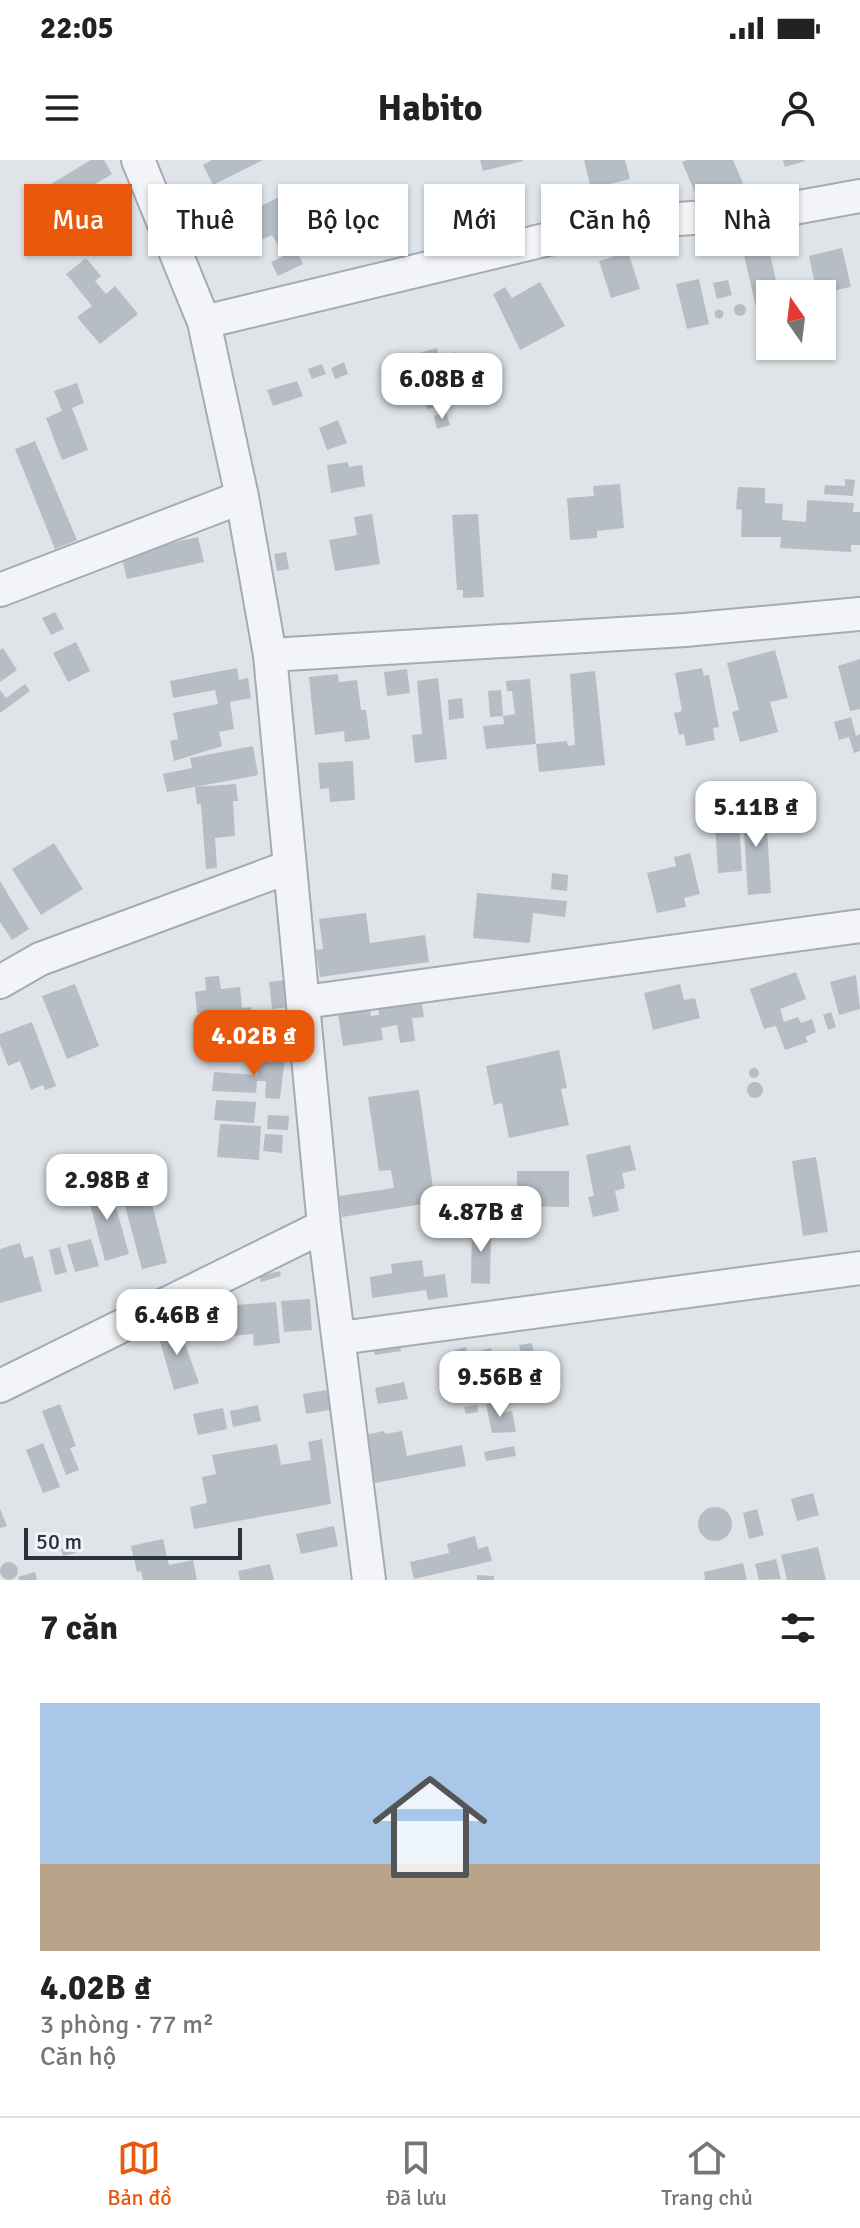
<!DOCTYPE html>
<html lang="vi">
<head>
<meta charset="utf-8">
<style>
  :root { --surface:#fff; --page:#f6f6f6; --text:#222; --muted:#767676; --line:#e0e0e0; --accent:#ea580c }
  body { margin:0; font-family:Signika,sans-serif; background:var(--page); color:var(--text); height:100vh; display:flex; flex-direction:column; font-size:30px; white-space:nowrap }
  * { box-sizing:border-box; margin:0 }
  p { font-size:26px; color:var(--muted) }
  .icon { flex:none; width:44px; height:44px; fill:none; stroke:currentColor; stroke-width:2; stroke-linecap:round; stroke-linejoin:round }
  .map { position:relative; height:1420px; overflow:hidden }
  .details { display:flex; flex-direction:column; background:var(--surface); flex:1 }
  .details>* { flex:none }
  .hud { position:absolute; left:24px; top:24px; width:812px; height:72px; display:flex; gap:16px }
  .needle { width:52px; rotate:346deg }
  .fabs { position:absolute; left:756px; top:120px; display:grid; gap:16px }
  .fabs a { display:grid; place-items:center; width:80px; height:80px; border-radius:0px; background:var(--surface); box-shadow:0 2px 6px #0004; font-size:40px }
  .scale { position:absolute; left:24px; bottom:20px; width:218px; box-sizing:border-box; padding-left:8px; border:4px solid #283240; border-top:0; font-size:22px; line-height:28px; white-space:nowrap; color:#283240; -webkit-text-stroke:6px #eff2f6; paint-order:stroke }
  .price { position:absolute; translate:-50% -68px; padding:0 18px; border-radius:16px; background:#fff; color:#222; font-size:26px; line-height:52px; filter:drop-shadow(0 2px 4px #0008) }
  .price::after { content:''; position:absolute; left:50%; top:48px; width:24px; height:18px; margin-left:-12px; background:inherit; clip-path:polygon(0 0,100% 0,50% 100%) }
  .price.active { background:var(--accent); color:#fff }
  ul { padding:0; list-style:none }
  li { display:grid; align-content:center; gap:16px; height:424px; padding:0 40px }
  li+li { border-top:2px solid var(--line) }
  li span { display:grid; place-items:center; height:248px; border-radius:0px; color:#555 }
  li>.icon { margin-inline-start:auto }
  span .icon { width:144px; height:144px; fill:#fffc; stroke-width:1 }
  li b { font-size:34px }
  h2 { display:flex; justify-content:space-between; align-items:center; height:96px; padding:0 40px; font-size:34px }
  .chip { padding:0 28px; border-radius:0px; background:var(--surface); box-shadow:0 2px 6px #0004; font-size:28px; line-height:72px }
  .chip.active { background:var(--accent); color:#fff }
  .status { display:flex; justify-content:space-between; align-items:center; height:56px; padding:0 40px; background:var(--surface); direction:ltr }
  .status svg { height:22px; fill:currentColor }
  header { display:flex; justify-content:space-between; align-items:center; height:104px; padding:0 40px; background:var(--surface); font-size:36px; font-weight:700 }
  .dock { display:flex; justify-content:space-around; align-items:center; height:112px; border-top:2px solid var(--line); background:var(--surface); font-size:22px; color:var(--muted) }
  .dock a { display:grid; justify-items:center; gap:4px }
  .dock .active { color:var(--accent) }
  .map>svg:first-child { display:block }
  .building { fill:#b6bdc5 }
  .lines { fill:none; stroke-linecap:round; stroke-linejoin:round }
  .street-casing { stroke:#a4abb2; stroke-width:36 }
  .street { stroke:#f2f4f7; stroke-width:32 }
</style>
</head>
<body>
<div class="status"><b>22:05</b><svg viewBox="0 0 49 12"><path d="M0 12V9h3v3zM5 12V6h3v6zM10 12V3h3v9zM15 12V0h3v12zM26 1h20v11H26zM47 4h2v5h-2z"/></svg></div>
<header><svg class="icon" aria-label="menu" viewBox="0 0 24 24"><path d="M4 6h16M4 12h16M4 18h16"/></svg>Habito<svg class="icon" aria-label="person" viewBox="0 0 24 24"><circle cx="12" cy="8" r="4"/><path d="M4 21q1-7 8-7t8 7"/></svg></header>
<div class="map">
<svg width="860" height="1420" viewBox="0 0 860 1420">
  <rect width="100%" height="100%" fill="#dfe4e8"/>
  <path class="building" d="M91 0H104L112 14 52 50 41 30Z
    M212 0H263L213 25 203 5Z
    M480 0H523V1L483 11Z
    M584 0H625L630 19 591 29Z
    M687 0H733L743 23 699 42 682 2Z
    M783 0H805V1L785 7Z
    M279 37 299 80 280 89 272 75 259 81 245 54Z
    M768 85 779 134H770V153L758 156 743 91Z
    M842 88 851 127 817 134 809 96Z
    M296 90 303 104 278 116 271 102Z
    M628 92 640 129 611 138 599 101Z
    M86 98 101 116 95 121 106 134 115 126 138 154 100 184 77 157 92 146 66 114Z
    M699 119 709 164 687 169 676 124Z
    M728 120 732 135 717 139 713 123Z
    M540 122 565 166 520 190 493 134 505 127 512 138Z
    M734 150a6 6 0 1 1 12 0a6 6 0 1 1-12 0Z
    M714.5 154a4.5 4.5 0 1 1 9 0a4.5 4.5 0 1 1-9 0Z
    M437 188 439 197 455 192 461 211 444 216 452 243 427 249 412 195Z
    M344 202 348 214 335 219 331 208Z
    M322 204 326 214 312 219 308 209Z
    M297 221 303 236 273 246 267 230Z
    M77 223 84 243 72 248 88 290 62 300 46 258 62 251 54 231Z
    M446 252 450 265 437 269 434 256Z
    M338 260 347 283 327 290 319 268Z
    M35 281 77 380 55 389 15 289Z
    M348 302 349 307 362 305 365 326 331 333 327 305Z
    M845 319 855 320 853 336 824 334 825 325 845 326Z
    M620 324 624 368 597 371V378L570 380 567 338 594 336 593 326Z
    M738 327 765 328V343L783 344 782 360 806 362 807 340 854 343 853 352H860V385H851V392L780 388 781 377H741L742 350 736 349Z
    M372 354 380 404 335 411 329 380 357 375 354 357Z
    M478 354 484 437 463 438V430H457L452 355Z
    M198 377 204 402 127 419 121 394Z
    M286 392 289 409 277 411 274 394Z
    M55 452 64 469 51 475 42 458Z
    M76 482 90 511 68 522 53 493Z
    M3 488 17 510 0 522V490Z
    M775 490 788 538 770 542 778 572 740 582 732 552 739 550 727 503Z
    M860 499V549L850 551 838 506Z
    M237 508 239 520 248 518 251 538 230 542 234 569 219 572 222 586 174 601 170 581 178 579 173 553 218 544 215 530 173 538 170 521Z
    M702 508 704 516 709 515 719 567 713 568 715 580 686 586 684 574 679 575 674 553 682 551 675 513Z
    M407 509 410 533 387 536 384 512Z
    M595 511 605 605 539 612 536 584 567 581 568 586 575 585 570 514Z
    M338 514 339 522 357 520 361 550H366L370 579 345 582 344 571 315 575 309 517Z
    M438 518 447 599 415 603 412 575 422 574 417 521Z
    M530 519 536 584 486 589 483 566 504 564 503 556 515 554 512 531H507L506 521Z
    M25 524 30 531 0 553V530L6 538Z
    M501 530 503 556 490 557 488 531Z
    M462 538 464 558 449 560 448 540Z
    M851 557 856 576 860 574V591L854 593 849 577 839 580 834 562Z
    M253 586 258 615 195 627 236 624 238 641H233L235 676 215 678 217 708 206 709 201 644H197L195 627 167 632 163 614 192 608 190 598Z
    M353 601 355 640 330 642 329 628 320 629 318 603Z
    M759 638 761 671 767 670 771 733 748 735 742 639Z
    M739 662 742 711 718 713 715 663Z
    M54 683 83 729 41 755 12 709Z
    M690 693 700 734 684 738 686 747 657 753 647 713 676 706 674 697Z
    M552 713 568 715 567 731 551 729Z
    M0 721 29 769 12 780 0 762Z
    M477 733 567 741 565 757 533 753 530 783 473 778Z
    M366 753 370 783 425 775 429 802 320 817 316 790 323 789 319 759Z
    M796 812 806 839 780 849 784 862 798 857 801 863 812 859 816 872 805 877 808 882 785 890 776 866 764 869 750 829Z
    M856 815 860 849 839 855 830 822Z
    M219 816 221 829 240 827 242 848 251 847 254 880 208 885 205 852 197 853 195 832 206 830 205 817Z
    M286 820 289 847 272 849 269 822Z
    M75 824 99 886 67 899 42 836Z
    M680 824 684 840 695 838 700 858 653 870 644 833Z
    M421 839 424 857 412 858 415 881 400 883 397 865 381 868 383 880 343 886 337 848 369 843 371 856 379 855 378 845Z
    M831 852 836 867 828 870 823 855Z
    M32 862 56 926 45 930 43 925 31 930 20 901 8 906 0 884V874Z
    M559 890 567 928 561 929 569 965 509 978 502 943 494 945 486 906Z
    M259 895 285 897 280 939 265 938 266 921H257L256 933 212 931 214 912 257 915Z
    M749 913a5 5 0 1 1 10 0a5 5 0 1 1-10 0Z
    M747 930a8 8 0 1 1 16 0a8 8 0 1 1-16 0Z
    M419 930 435 1042 342 1057 339 1036 394 1028 391 1010 379 1011 368 937Z
    M216 940 256 942 254 963 214 960Z
    M268 955 289 956 288 970 267 969Z
    M220 964 261 966 259 1000 217 997Z
    M265 974 283 975 282 993 263 991Z
    M630 985 636 1010 622 1013 625 1028 615 1031 619 1051 593 1057 588 1037 594 1036 586 995Z
    M816 997 828 1072 803 1076 792 1001Z
    M517 1011H569V1047L517 1046Z
    M144 1013 167 1103 142 1109 118 1020Z
    M109 1022 129 1094 105 1101 86 1029Z
    M493 1030H506V1047H493Z
    M472 1064H491L490 1124 471 1123Z
    M91 1079 99 1106 75 1112 67 1085Z
    M20 1083 24 1098 33 1096 42 1131 0 1143V1089Z
    M60 1087 67 1112 55 1115 49 1090Z
    M422 1100 424 1117 445 1114 448 1137 428 1140 426 1130 372 1138 370 1117 392 1113 391 1104Z
    M280 1111 281 1116 261 1122 259 1116Z
    M223 1132 224 1146 276 1142 280 1183 254 1186 253 1174 219 1177 217 1147 204 1148 203 1134Z
    M310 1139 312 1170 284 1172 281 1141Z
    M177 1162 199 1223 174 1230 156 1168Z
    M398 1175 401 1191 375 1195 372 1179Z
    M532 1183 535 1202 523 1204 519 1185Z
    M466 1187 469 1200 457 1202 455 1190Z
    M491 1188 493 1197 481 1199 480 1191Z
    M501 1196 508 1236 486 1240 481 1212 496 1210 493 1197Z
    M467 1206 472 1230 457 1233 453 1208Z
    M534 1214 536 1224 526 1226 524 1216Z
    M404 1222 408 1239 378 1244 375 1228Z
    M327 1230 330 1250 306 1254 303 1234Z
    M499 1242 502 1253 512 1251 516 1272 492 1273 486 1244Z
    M60 1244 76 1286 70 1288 79 1310 66 1315 42 1251Z
    M258 1245 261 1261 233 1267 230 1251Z
    M477 1245 478 1252 466 1254 464 1247Z
    M223 1248 227 1269 198 1275 193 1254Z
    M384 1271 385 1274 402 1271 407 1296 462 1285 466 1306 375 1323 366 1275Z
    M322 1279 331 1344 194 1369 190 1347 207 1343 202 1317 216 1314 212 1295 277 1284 281 1305 311 1300 308 1282Z
    M43 1283 60 1327 43 1333 26 1290Z
    M514 1286 516 1296 486 1301 484 1292Z
    M813 1333 819 1355 797 1361 791 1339Z
    M698 1364a17 17 0 1 1 34 0a17 17 0 1 1-34 0Z
    M0 1349 7 1366 0 1368Z
    M757 1349 764 1375 749 1379 743 1353Z
    M334 1366 338 1386 301 1394 296 1374Z
    M475 1376 478 1389 488 1386 492 1401 414 1419 410 1402 449 1393 447 1384Z
    M163 1379 169 1405 193 1400 197 1420H143L141 1411 137 1412 131 1386Z
    M74 1386 76 1393 63 1396 61 1389Z
    M818 1387 826 1420H787L781 1395Z
    M776 1399 781 1419 759 1420 755 1404Z
    M0 1411a9 9 0 1 1 18 0a9 9 0 1 1-18 0Z
    M743 1403 747 1420H705L704 1412Z
    M270 1404 274 1420H240L238 1411Z
    M35 1412 37 1420H19L18 1417Z
    M477 1415 494 1416V1420H477Z"/>
  <g class="lines">
    <defs>
      <path id="street" d="M138 0 204 162 242 337 270 495 324 1066 369 1420
        M204 162 611 64 772 52 860 36
        M0 430 242 337
        M270 495 685 470 860 454
        M0 822 40 799 289 707
        M304 842 860 766
        M340 1178 860 1108
        M0 1226 324 1066"/>
    </defs>
    <use href="#street" class="street-casing"/>
    <use href="#street" class="street"/>
  </g>
</svg>
<div class="fabs">
<a><svg class="needle" viewBox="-14 -14 28 28"><path d="M0-13l5 13h-10z" fill="#e53935"/><path d="M0 13l5-13h-10z" fill="#767676"/></svg></a>
</div>
<div class="scale">50 m</div>
<b class="price" style="left:442px;top:261px">6.08B ₫</b>
<b class="price" style="left:756px;top:689px">5.11B ₫</b>
<b class="price active" style="left:254px;top:918px">4.02B ₫</b>
<b class="price" style="left:107px;top:1062px">2.98B ₫</b>
<b class="price" style="left:481px;top:1094px">4.87B ₫</b>
<b class="price" style="left:177px;top:1197px">6.46B ₫</b>
<b class="price" style="left:500px;top:1259px">9.56B ₫</b>
<div class="hud">
<a class="chip active">Mua</a>
<a class="chip">Thuê</a>
<a class="chip">Bộ lọc</a>
<a class="chip">Mới</a>
<a class="chip">Căn hộ</a>
<a class="chip">Nhà</a>
</div>
</div>
<section class="details">
<h2>7 căn<svg class="icon" aria-label="filters" viewBox="0 0 24 24"><path d="M4 7h16M4 17h16"/><circle cx="9" cy="7" r="2"/><circle cx="15" cy="17" r="2"/></svg></h2>
<ul>
<li><span style="background:linear-gradient(#a9c7e8 65%,#b9a48a 0)"><svg class="icon" aria-label="home" viewBox="0 0 24 24"><path d="M3 11l9-7 9 7M6 9v11h12V9"/></svg></span><div><b>4.02B ₫</b><p>3 phòng · 77 m²</p><p>Căn hộ</p></div></li>
</ul>
</section>
<nav class="dock">
<a class="active"><svg class="icon" aria-label="map" viewBox="0 0 24 24"><path d="M3 6l6-2 6 2 6-2v14l-6 2-6-2-6 2zM9 4v14M15 6v14"/></svg>Bản đồ</a>
<a><svg class="icon" aria-label="saved" viewBox="0 0 24 24"><path d="M7 4h10v16l-5-4-5 4z"/></svg>Đã lưu</a>
<a><svg class="icon" aria-label="home" viewBox="0 0 24 24"><path d="M3 11l9-7 9 7M6 9v11h12V9"/></svg>Trang chủ</a>
</nav>
</body>
</html>
